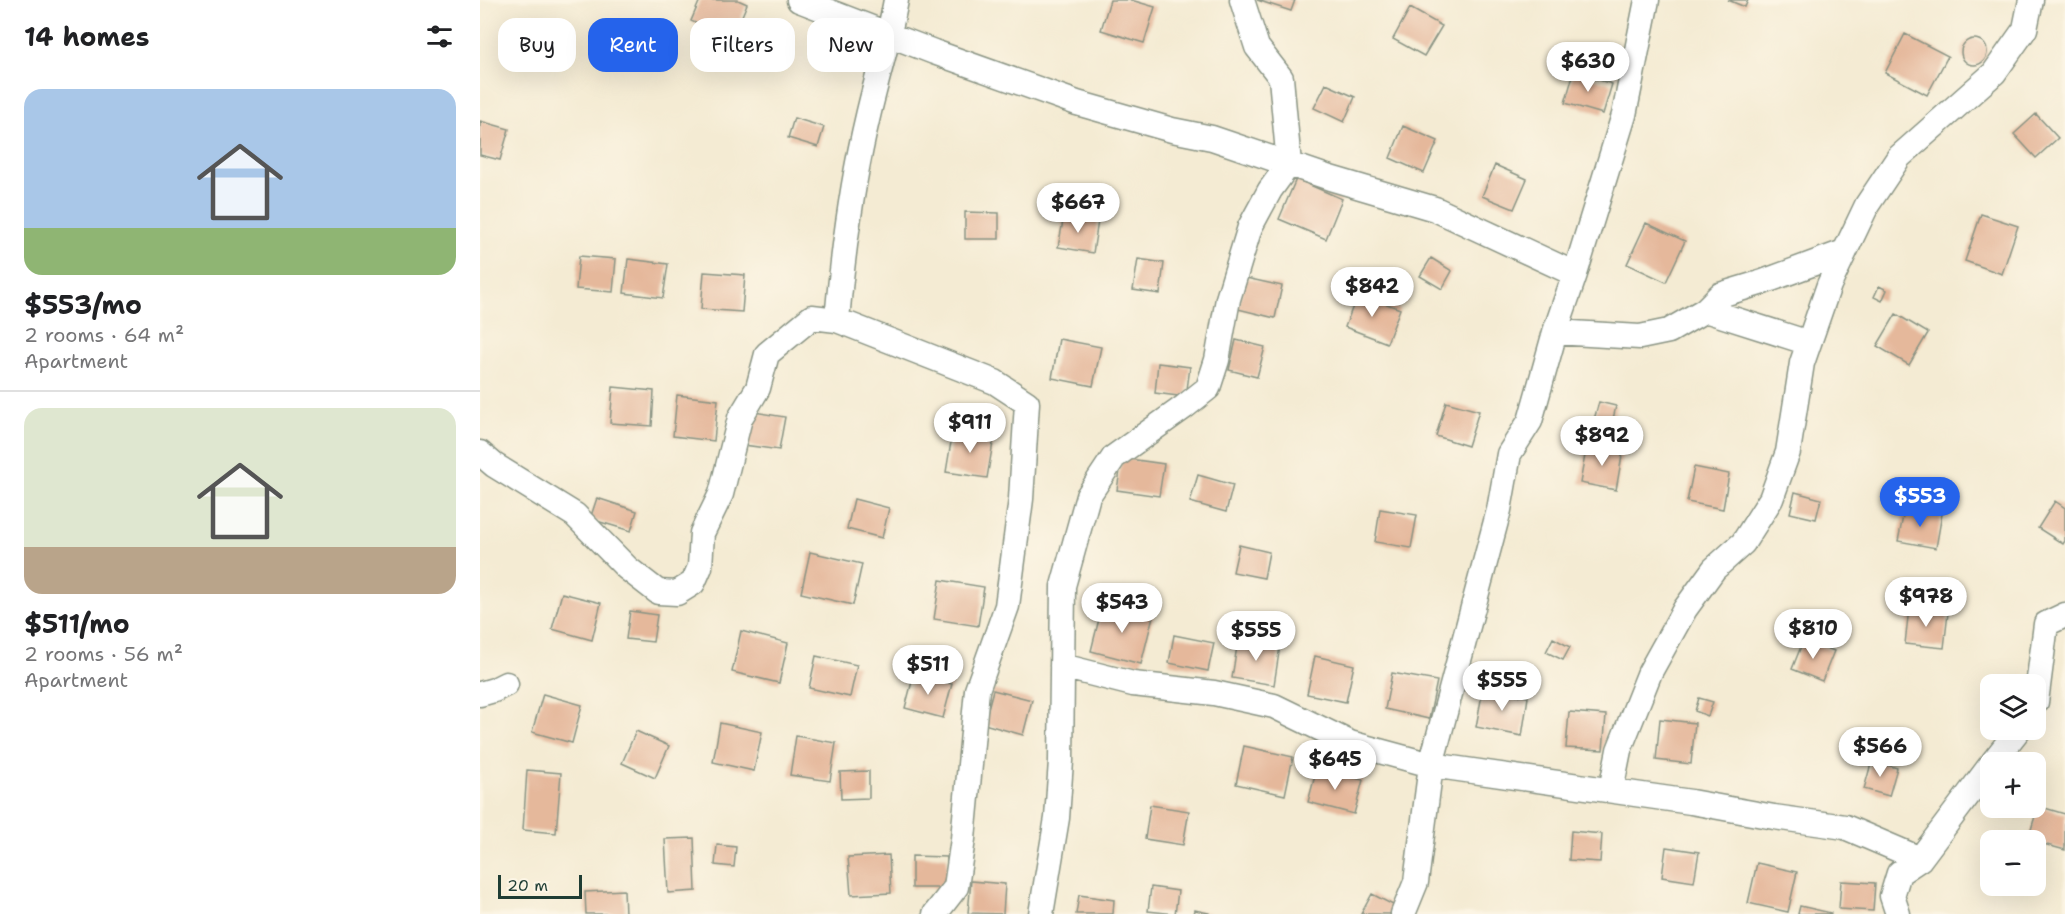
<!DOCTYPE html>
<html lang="en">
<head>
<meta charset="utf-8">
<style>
  :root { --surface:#fff; --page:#f2f2f2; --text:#202124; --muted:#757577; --line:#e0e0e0; --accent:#2563eb }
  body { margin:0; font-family:"Shantell Sans",sans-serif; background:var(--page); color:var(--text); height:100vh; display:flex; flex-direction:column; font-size:22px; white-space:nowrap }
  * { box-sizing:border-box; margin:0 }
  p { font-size:20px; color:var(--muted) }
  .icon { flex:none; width:33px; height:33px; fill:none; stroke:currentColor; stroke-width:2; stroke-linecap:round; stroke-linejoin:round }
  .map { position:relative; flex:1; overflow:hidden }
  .side { display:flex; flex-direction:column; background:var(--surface); width:480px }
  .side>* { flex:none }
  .top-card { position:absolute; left:18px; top:18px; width:570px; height:54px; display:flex; gap:12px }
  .buttons { position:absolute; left:1500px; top:674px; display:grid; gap:12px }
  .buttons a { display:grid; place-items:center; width:66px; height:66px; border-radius:12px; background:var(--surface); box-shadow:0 6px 24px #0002; font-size:30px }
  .scale { position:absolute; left:18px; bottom:15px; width:84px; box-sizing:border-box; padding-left:6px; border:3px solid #1f3d34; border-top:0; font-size:16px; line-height:21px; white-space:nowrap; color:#1f3d34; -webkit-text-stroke:4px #fcf5e5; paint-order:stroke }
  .price { position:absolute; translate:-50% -51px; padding:0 14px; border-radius:21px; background:#fff; color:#222; font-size:20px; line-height:39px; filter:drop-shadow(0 2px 3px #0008) }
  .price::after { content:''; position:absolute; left:50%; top:36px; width:18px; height:14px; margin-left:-9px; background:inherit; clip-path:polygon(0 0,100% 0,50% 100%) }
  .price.active { background:var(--accent); color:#fff }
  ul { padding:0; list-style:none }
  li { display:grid; align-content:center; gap:12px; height:318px; padding:0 24px }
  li+li { border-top:2px solid var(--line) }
  li span { display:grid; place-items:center; height:186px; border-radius:18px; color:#555 }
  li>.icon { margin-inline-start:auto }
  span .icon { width:108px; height:108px; fill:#fffc; stroke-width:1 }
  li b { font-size:26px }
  h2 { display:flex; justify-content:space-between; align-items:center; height:72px; padding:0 24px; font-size:26px }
  .tag { padding:0 21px; border-radius:18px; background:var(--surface); box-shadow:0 6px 24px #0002; font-size:21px; line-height:54px }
  .tag.active { background:var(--accent); color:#fff }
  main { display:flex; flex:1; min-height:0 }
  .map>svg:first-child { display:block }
  .building { fill:#e5b89b }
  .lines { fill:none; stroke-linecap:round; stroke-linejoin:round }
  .minor-casing { stroke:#8a9484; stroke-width:27 }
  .minor { stroke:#fff; stroke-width:24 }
</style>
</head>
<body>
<main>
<section class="side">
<h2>14 homes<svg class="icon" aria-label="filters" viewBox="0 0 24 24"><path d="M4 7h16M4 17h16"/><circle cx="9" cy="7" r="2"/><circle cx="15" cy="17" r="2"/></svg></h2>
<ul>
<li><span style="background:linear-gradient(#a9c7e8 75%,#8fb573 0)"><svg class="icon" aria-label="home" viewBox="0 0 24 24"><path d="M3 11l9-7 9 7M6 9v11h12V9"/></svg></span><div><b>$553/mo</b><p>2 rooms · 64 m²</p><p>Apartment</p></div></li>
<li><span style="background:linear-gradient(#dfe7d0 75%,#b9a48a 0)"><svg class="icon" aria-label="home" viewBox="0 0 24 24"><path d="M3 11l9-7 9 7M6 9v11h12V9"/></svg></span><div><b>$511/mo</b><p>2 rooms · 56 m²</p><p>Apartment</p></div></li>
</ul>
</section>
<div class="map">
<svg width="1585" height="914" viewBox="0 0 1585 914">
  <rect width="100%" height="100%" fill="#fcf5e5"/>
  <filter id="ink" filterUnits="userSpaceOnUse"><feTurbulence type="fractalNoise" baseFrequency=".0167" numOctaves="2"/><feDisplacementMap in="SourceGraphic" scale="12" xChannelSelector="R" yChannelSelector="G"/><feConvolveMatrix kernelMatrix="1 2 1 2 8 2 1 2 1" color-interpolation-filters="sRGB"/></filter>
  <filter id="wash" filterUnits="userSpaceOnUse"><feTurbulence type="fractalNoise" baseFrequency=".008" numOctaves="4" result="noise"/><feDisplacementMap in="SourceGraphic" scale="24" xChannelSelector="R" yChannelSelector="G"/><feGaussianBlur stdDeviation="1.35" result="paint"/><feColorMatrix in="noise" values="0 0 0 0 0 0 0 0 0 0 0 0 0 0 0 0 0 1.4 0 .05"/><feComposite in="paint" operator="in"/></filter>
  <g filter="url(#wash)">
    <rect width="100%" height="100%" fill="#f4ebd3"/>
    <g id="blocks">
      <path class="building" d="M220 0H258L267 4 252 40 211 21Z
        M630 0H651L675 7 664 43 621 30Z
        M777 0H815L811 11Z
        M1248 0H1268L1265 7Z
        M930 8 962 26 944 56 913 39Z
        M1425 34 1468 56 1447 95 1405 73Z
        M1481 52a13 13 0 1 1 26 0a13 13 0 1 1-26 0Z
        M1094 72 1132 84 1123 114 1085 103Z
        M846 84 875 97 864 122 834 108Z
        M1556 114 1578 138 1556 158 1534 134Z
        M314 118 344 127 338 147 308 138Z
        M0 121 29 129 20 160 0 155Z
        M923 126 958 141 944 173 910 158Z
        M1015 165 1047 179 1034 209 1002 196Z
        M816 179 862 199 846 239 799 219Z
        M485 212 519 213V239H485Z
        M1501 214 1538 226 1522 274 1485 261Z
        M584 216 618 221 613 253 578 247Z
        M1166 223 1205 241 1186 282 1147 264Z
        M99 256 136 259 133 292 96 289Z
        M951 258 972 271 962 289 940 276Z
        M148 259 188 264 183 298 144 293Z
        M658 259 684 263 680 294 653 290Z
        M224 272 265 275 262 312 221 309Z
        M766 278 802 286 795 318 758 309Z
        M1399 286 1407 290 1402 301 1394 297Z
        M878 293 920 309 907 343 865 327Z
        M1416 314 1448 333 1429 365 1397 346Z
        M579 339 621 347 613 386 572 378Z
        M756 340 785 347 777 377 749 370Z
        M678 363 710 367 706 397 675 393Z
        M133 387 174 391 172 426 130 423Z
        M197 395 238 400 234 441 193 436Z
        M966 402 999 411 988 446 956 436Z
        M1119 402 1136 406 1131 428 1113 423Z
        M268 411 305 417 299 450 264 445Z
        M473 430 514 437 507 478 466 472Z
        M1107 444 1143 450 1136 490 1100 483Z
        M642 458 684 464 679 496 637 490Z
        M1214 467 1249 474 1243 509 1207 502Z
        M718 475 753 485 746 512 710 502Z
        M1315 492 1341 499 1336 519 1310 513Z
        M117 498 157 511 151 531 110 519Z
        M374 499 409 508 402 538 367 529Z
        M1575 501 1585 508V541L1583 544 1558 528Z
        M1425 507 1462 514 1456 548 1418 541Z
        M900 509 937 515 931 548 895 542Z
        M759 545 789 552 784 578 753 572Z
        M330 552 382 564 373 605 321 593Z
        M460 580 504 587 498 626 454 619Z
        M82 593 121 603 112 640 72 629Z
        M623 603 673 616 661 664 611 651Z
        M1429 608 1468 613 1464 648 1425 644Z
        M150 611 177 615 173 642 146 639Z
        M261 631 308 643 299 683 252 672Z
        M694 635 734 643 728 671 689 663Z
        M1073 638 1090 647 1083 660 1066 652Z
        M1324 639 1354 651 1342 681 1312 669Z
        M758 640 800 646 794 685 752 678Z
        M336 656 377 665 370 697 329 688Z
        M835 656 874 665 866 702 827 694Z
        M912 673 957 681 949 719 905 709Z
        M434 674 472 684 463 718 425 708Z
        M1003 689 1048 697 1042 736 996 727Z
        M513 690 552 700 543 735 504 724Z
        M63 694 102 705 92 743 52 732Z
        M1219 698 1233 702 1228 716 1215 711Z
        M1089 712 1126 715 1123 750 1086 748Z
        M1180 719 1215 723 1211 764 1176 760Z
        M240 723 282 732 274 771 233 762Z
        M156 731 189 746 175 778 142 763Z
        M316 736 356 743 350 781 310 775Z
        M764 746 813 757 805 795 756 784Z
        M1392 760 1417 768 1409 796 1384 789Z
        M837 768 883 780 874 814 828 802Z
        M47 770 81 773 76 833 43 830Z
        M389 771V798L361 799 360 772Z
        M670 805 709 811 703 845 665 839Z
        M1558 806 1585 814V850L1556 842V840H1548Z
        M1091 831 1122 834 1120 862 1089 860Z
        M214 838 216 891 188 893 185 839Z
        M237 845 256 847 254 867 235 865Z
        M1186 847 1219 852 1214 882 1182 877Z
        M409 855 411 893 371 895 368 857Z
        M432 856 467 857V888H432Z
        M1277 863 1317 872 1308 912 1268 903Z
        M491 881 525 884 523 914 488 913Z
        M1361 881 1395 883 1393 911 1359 909Z
        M671 887 698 891 695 914 668 911Z
        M144 890 145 914H106L105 892Z
        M892 894 919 908 917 914H881Z
        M599 895 634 900 633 914H596Z
        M1320 906 1351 913V914H1318Z
        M715 910 729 913V914H714Z"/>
    </g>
  </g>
  <g filter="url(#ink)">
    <use href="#blocks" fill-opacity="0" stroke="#8a9484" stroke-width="1.5"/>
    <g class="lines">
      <defs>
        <path id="minor" d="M319 0 454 52 597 103 692 130 732 138 850 178 955 209 1095 274
          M1225 310 1329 343
          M357 320C363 251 372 183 388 116 397 77 409 39 416 0
          M1075 332 1160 337 1189 331 1225 310 1240 295 1283 282 1364 252
          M0 453 14 465 95 515 147 568 178 592 197 593 213 583 220 567 222 533 241 494 260 418 278 388 287 354 332 317 357 320 515 382 547 403 541 499 527 606 497 690 483 839 476 887 455 914
          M582 666 653 684 734 693 794 706 870 743 951 765 1211 802 1294 817 1365 827 1440 859
          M0 694 14 690 26 684
          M1556 702 1566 624 1585 615
          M1513 762 1539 729
          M1131 790 1139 750 1170 672 1205 609 1234 569 1263 543 1291 499 1308 452 1322 363 1349 285 1387 205 1419 157 1514 73 1545 29 1551 0
          M561 914 577 818 581 761 583 586 608 496 634 457 704 407 728 388 737 360 748 299 770 227 790 190 809 164 801 78 777 47 762 0
          M923 914 936 882 951 765 1019 510 1029 454 1050 421 1075 332 1095 274 1144 115 1167 0
          M1418 914 1412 896 1419 873 1440 859 1510 766"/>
      </defs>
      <use href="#minor" class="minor-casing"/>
      <use href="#minor" class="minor"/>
    </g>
  </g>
</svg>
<div class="buttons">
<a><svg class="icon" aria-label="layers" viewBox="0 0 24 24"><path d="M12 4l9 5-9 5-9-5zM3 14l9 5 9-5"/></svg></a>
<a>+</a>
<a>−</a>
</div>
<div class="scale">20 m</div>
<b class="price" style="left:1108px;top:93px">$630</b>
<b class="price" style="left:598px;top:234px">$667</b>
<b class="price" style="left:892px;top:318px">$842</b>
<b class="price" style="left:490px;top:454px">$911</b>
<b class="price" style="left:1122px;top:467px">$892</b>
<b class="price active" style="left:1440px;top:528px">$553</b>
<b class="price" style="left:1446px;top:628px">$978</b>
<b class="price" style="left:642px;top:634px">$543</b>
<b class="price" style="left:1333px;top:660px">$810</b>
<b class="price" style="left:776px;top:662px">$555</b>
<b class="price" style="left:448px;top:696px">$511</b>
<b class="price" style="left:1022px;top:712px">$555</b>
<b class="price" style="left:1400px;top:778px">$566</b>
<b class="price" style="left:855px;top:791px">$645</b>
<div class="top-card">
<a class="tag">Buy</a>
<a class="tag active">Rent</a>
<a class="tag">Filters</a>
<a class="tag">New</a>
</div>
</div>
</main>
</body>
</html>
